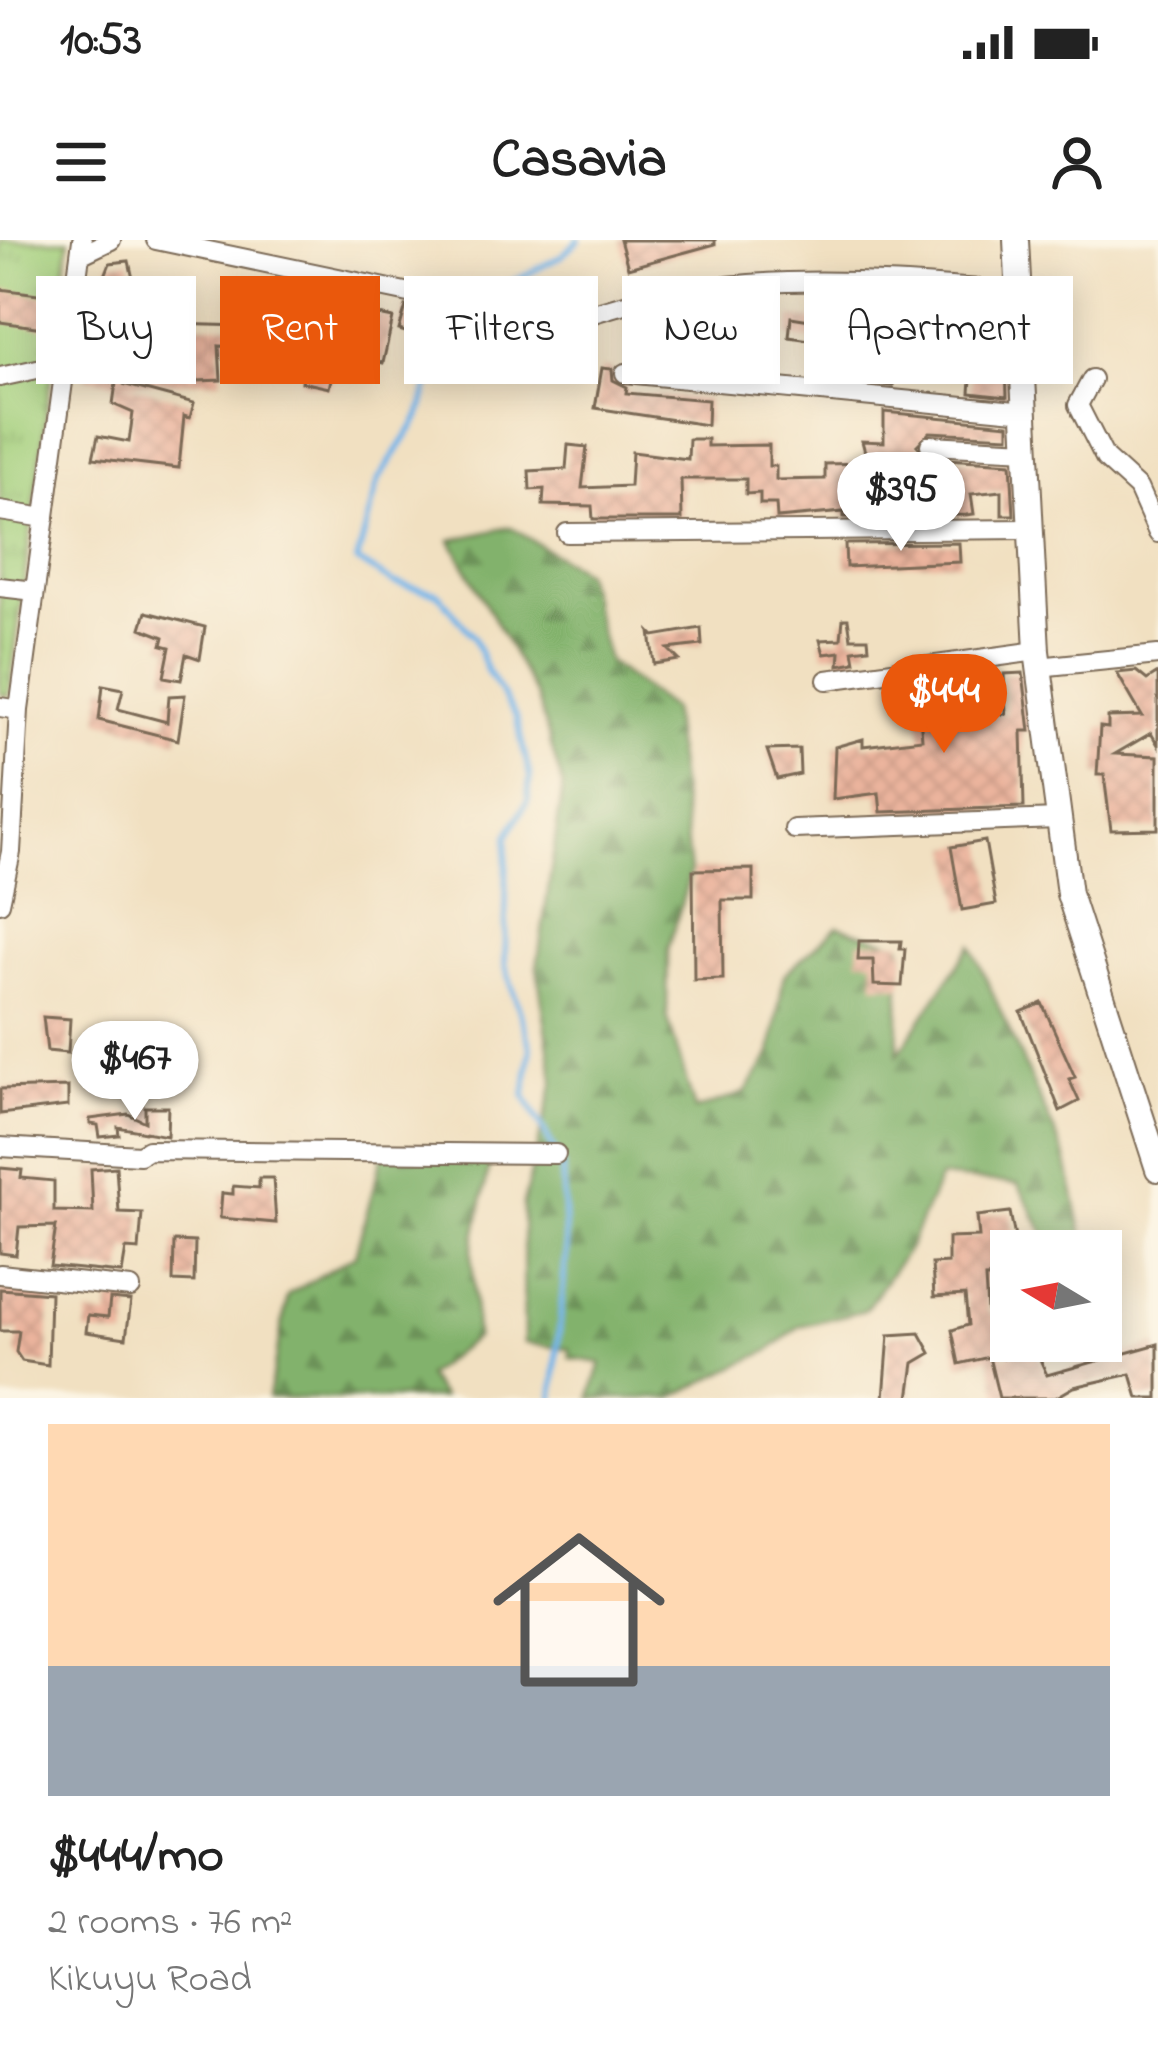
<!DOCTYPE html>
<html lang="en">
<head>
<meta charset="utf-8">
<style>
  :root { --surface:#fff; --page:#f2f2f2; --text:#222; --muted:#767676; --line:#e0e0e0; --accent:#ea580c }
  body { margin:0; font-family:"Indie Flower",sans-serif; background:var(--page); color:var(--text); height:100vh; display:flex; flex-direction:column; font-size:45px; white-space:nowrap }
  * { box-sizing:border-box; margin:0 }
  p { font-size:39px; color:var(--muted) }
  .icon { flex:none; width:66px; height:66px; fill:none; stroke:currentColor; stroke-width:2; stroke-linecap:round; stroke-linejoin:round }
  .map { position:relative; height:1158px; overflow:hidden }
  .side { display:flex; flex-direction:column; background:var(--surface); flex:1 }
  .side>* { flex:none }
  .banner { position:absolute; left:36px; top:36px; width:1086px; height:108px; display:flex; gap:24px }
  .needle { width:78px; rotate:280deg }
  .controls { position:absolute; left:990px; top:990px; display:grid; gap:24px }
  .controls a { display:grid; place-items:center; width:132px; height:132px; border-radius:0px; background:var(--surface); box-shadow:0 6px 30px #0003; font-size:60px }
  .price { position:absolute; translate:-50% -102px; padding:0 27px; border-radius:42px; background:#fff; color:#222; font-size:39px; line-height:78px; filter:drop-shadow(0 3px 6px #0008) }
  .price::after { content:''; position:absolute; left:50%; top:72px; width:36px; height:27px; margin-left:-18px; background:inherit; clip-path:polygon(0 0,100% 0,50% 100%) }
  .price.current { background:var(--accent); color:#fff }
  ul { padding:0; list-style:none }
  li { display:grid; align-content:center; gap:24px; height:636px; padding:0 48px }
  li+li { border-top:3px solid var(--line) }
  li span { display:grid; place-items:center; height:372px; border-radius:0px; color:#555 }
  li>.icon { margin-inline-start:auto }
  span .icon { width:216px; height:216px; fill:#fffc; stroke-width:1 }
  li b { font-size:51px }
  .tag { padding:0 42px; border-radius:0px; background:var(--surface); box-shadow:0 6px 30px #0003; font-size:42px; line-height:108px }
  .tag.current { background:var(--accent); color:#fff }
  .status { display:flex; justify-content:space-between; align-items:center; height:84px; padding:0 60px; background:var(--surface); direction:ltr }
  .status svg { height:33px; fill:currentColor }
  header { display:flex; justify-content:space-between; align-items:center; height:156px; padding:0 48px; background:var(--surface); font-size:54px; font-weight:700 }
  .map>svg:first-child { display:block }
  .grass { fill:url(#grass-tufts); stroke:#6f7c4d; stroke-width:3 }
  .forest { fill:url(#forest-firs); stroke:#5e6e45; stroke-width:3 }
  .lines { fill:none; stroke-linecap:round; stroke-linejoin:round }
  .stream { stroke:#75b5e9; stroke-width:6 }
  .building { fill:url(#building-cross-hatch) }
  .minor-casing { stroke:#7b6a57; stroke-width:22 }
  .major-casing { stroke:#7b6a57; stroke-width:28 }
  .minor { stroke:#fff; stroke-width:18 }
  .major { stroke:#fff; stroke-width:24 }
</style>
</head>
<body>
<div class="status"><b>10:53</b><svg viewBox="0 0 49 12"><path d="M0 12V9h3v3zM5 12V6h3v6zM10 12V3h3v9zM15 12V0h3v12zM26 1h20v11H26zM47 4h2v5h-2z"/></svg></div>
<header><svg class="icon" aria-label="menu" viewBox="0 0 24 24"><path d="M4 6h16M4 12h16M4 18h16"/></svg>Casavia<svg class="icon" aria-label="person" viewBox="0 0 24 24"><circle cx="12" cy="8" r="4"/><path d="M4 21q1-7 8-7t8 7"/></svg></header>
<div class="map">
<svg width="1158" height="1158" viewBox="0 0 1158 1158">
  <defs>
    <pattern id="grass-tufts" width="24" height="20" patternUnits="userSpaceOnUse" patternTransform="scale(3)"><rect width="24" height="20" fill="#a3cf7c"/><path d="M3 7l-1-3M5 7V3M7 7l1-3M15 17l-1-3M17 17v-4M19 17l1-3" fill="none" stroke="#8db26b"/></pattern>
    <pattern id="forest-firs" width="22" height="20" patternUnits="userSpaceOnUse" patternTransform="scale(3)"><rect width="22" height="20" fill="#82b26c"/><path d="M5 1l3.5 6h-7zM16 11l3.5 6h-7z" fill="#6c9158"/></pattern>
    <pattern id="building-cross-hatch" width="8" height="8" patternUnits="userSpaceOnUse" patternTransform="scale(3)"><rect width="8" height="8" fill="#ebb49d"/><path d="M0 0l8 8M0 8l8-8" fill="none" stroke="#ca9b87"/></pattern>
  </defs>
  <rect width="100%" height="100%" fill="#fcf5e5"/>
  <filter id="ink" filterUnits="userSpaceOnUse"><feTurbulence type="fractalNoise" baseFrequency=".00833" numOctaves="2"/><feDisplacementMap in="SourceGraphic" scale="24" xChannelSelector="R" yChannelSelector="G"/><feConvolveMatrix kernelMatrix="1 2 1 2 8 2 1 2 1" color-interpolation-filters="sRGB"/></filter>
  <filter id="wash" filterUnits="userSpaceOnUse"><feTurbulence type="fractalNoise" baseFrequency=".004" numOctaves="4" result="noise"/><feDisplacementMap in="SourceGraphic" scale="48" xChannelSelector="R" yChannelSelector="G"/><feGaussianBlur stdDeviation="2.7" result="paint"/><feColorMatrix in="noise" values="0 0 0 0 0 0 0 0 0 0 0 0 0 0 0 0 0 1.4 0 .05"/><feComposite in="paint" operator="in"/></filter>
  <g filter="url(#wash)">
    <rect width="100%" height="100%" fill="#f1e0c1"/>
    <path class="grass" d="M0 0H69L9 456 0 454Z"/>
    <path class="forest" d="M510 287 584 332 608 422 671 469 690 633 668 710 667 776 695 870 745 853 771 814 784 735 838 686 901 705 898 814 971 705 1066 918 1085 1005 1054 1011 1018 944 940 937 909 1007 865 1070 800 1086 770 1110 671 1158H590L601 1123 570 1118V1109L524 1103 523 964 554 841 537 728 563 546 537 458 451 300Z
      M385 906 491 917 472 1012 476 1097 426 1136 442 1158H268L288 1055 355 1015Z"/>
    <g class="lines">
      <path class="stream" d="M553 1158 566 1016 562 925 525 856 531 807 505 724 507 597 528 560 530 537 516 477 487 431 474 398 438 353 394 343 357 321 379 239 420 176 428 147 482 89 512 42 560 17 579 0"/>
    </g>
    <g id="blocks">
      <path class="building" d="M620 0H715V4L628 28Z
        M129 21 137 57 135 83 245 86 244 108 219 106 221 140 123 144 194 163 190 178 184 176 179 228 93 218 98 196 129 202 133 173 113 164 116 143 85 137 90 115H84L85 87 110 23Z
        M292 44 331 50 320 123 334 126 329 148 302 142 310 81 287 78Z
        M0 49 61 57 58 81 51 80 50 89 0 82Z
        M941 63 974 68 970 97 937 93Z
        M406 66 436 73 428 99 399 90Z
        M364 72 393 78 383 123 354 117Z
        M791 77 879 91 881 79 906 82 904 104H913V133H894L893 146 825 139 831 103 789 97Z
        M972 124 1006 126 1007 157 970 153Z
        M602 128 612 129 613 140 627 147 626 153 708 160 707 185 595 168Z
        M884 172 1009 184V196L930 192 917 205 929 218 1011 223 1014 275H1002V251L971 254 974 274 966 275 844 277V272L777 278 776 264H760V253L746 254V239H681L682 279H593L592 266 543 265 544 249 530 250 529 231 566 229 568 205 587 207 582 248 630 246 632 212 688 219 689 199H707V206L769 205V226H776V240L825 239V224L868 223 862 201 884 202Z
        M959 303 960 322 846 327 845 304Z
        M146 372 205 387 200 419 186 414 181 440 164 437 170 407 162 405 164 397 141 388Z
        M843 379H848L851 398H868L869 408 853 410 855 422 839 425 840 412 824 414 820 400 841 399Z
        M701 388 702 405 668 409 679 420 654 424 650 392 654 396Z
        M1136 431 1147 440 1158 433V505L1151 493 1115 514 1158 516V589L1111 590 1104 535H1097L1100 487 1108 488V477L1142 476 1117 433Z
        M1023 433 1030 491H1022L1024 567 881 572 879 553 833 559 835 507 863 499V506L922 499 917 441 963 436 967 476 1006 474 1004 434Z
        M103 445 123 449 118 469 167 482 169 456 185 455 178 500 99 480Z
        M799 509 800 534 777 539 767 510Z
        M985 601 996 664 962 670 951 607Z
        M753 629V660H722L723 739 694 740 693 630Z
        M859 701H901L900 709H905L902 746 874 745 873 720H858Z
        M1042 763 1075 837 1069 839 1079 861 1060 871 1021 772Z
        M43 777 70 779 68 813 47 811Z
        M68 847V866L0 874V849Z
        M145 867H168L167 896 118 887 119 895 100 897 98 885 90 884V879L128 874 145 882Z
        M116 927 119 972 142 973 139 1010 126 1009 122 1033 50 1026 56 986 19 987 16 1015 0 1013V928L22 930 21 938 54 941V971L93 972 91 929Z
        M259 938H273L276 983 220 978 222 953 233 954V946L259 948Z
        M1010 972 1017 1008H1011V1037L985 1038 987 1071 999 1081 1003 1118 1033 1104 1047 1135 1158 1104V1158H1138L1131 1134 1074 1147 1055 1158H999L989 1117 959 1124 952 1090 968 1085 965 1055 934 1057 932 1024 948 1023V998L979 997 977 976Z
        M174 1001 195 1002 194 1042 173 1041Z
        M0 1049 50 1053 48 1125 22 1121 16 1112 19 1091H0Z
        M110 1059 131 1061 126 1098 86 1092 88 1075 108 1077Z
        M920 1093 931 1113 914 1123 909 1158H884L889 1095Z"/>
    </g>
  </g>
  <g filter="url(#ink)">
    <use href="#blocks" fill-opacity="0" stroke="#7b6a57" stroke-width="3"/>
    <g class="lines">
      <defs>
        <path id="minor" d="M156 0 548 82 570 81C718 27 865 40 1018 52
          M80 15 111 0
          M625 133 1026 172
          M0 137 65 123
          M1092 139 1078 165 1105 218 1138 248 1158 293
          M930 205 1028 210
          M0 271 45 278
          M567 293 1030 289
          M0 347 35 351
          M1038 427 1158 415
          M827 440 1037 411
          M0 467 19 470 82 0
          M794 589 1058 579
          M0 663 11 612 19 470
          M0 907 140 915 148 910 556 914
          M0 1034 131 1048"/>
        <path id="major" d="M1016 0 1037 411 1069 654 1158 929"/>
      </defs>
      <use href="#minor" class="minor-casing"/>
      <use href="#major" class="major-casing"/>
      <use href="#minor" class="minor"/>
      <use href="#major" class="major"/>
    </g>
  </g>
</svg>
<div class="controls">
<a><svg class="needle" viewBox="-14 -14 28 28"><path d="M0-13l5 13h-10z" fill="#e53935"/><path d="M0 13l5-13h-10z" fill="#767676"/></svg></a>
</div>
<b class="price" style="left:901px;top:314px">$395</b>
<b class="price current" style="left:944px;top:516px">$444</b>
<b class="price" style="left:135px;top:883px">$467</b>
<div class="banner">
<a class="tag">Buy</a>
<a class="tag current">Rent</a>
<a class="tag">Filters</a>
<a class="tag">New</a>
<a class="tag">Apartment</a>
</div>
</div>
<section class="side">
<ul>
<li><span style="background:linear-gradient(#ffd9b3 65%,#9aa5b1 0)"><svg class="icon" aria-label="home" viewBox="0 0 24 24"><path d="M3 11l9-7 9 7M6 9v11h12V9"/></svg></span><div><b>$444/mo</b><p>2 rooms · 76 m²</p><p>Kikuyu Road</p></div></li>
</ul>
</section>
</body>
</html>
